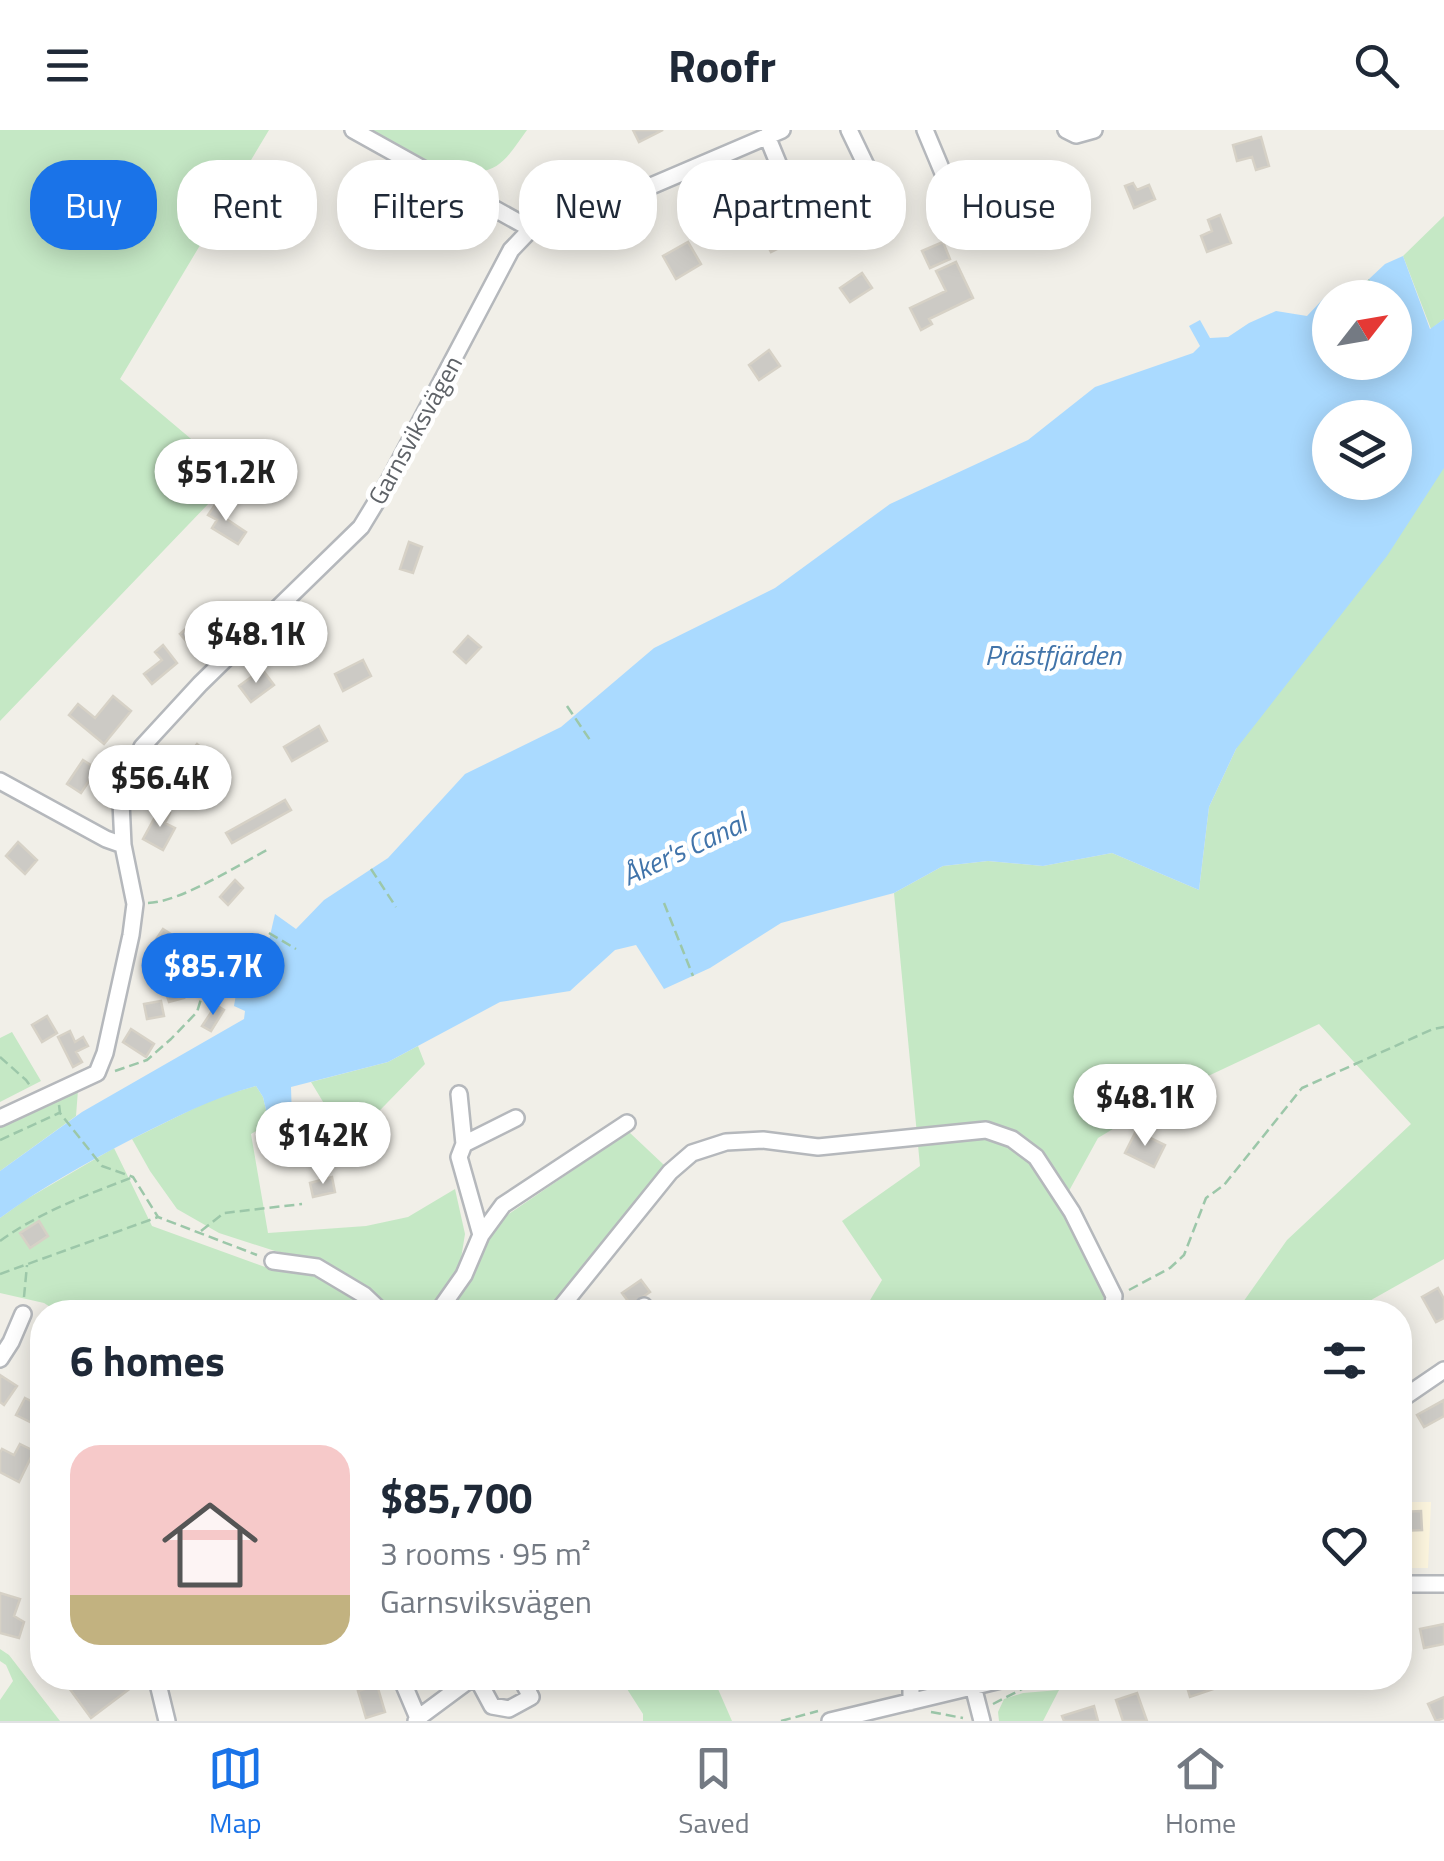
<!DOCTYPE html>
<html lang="en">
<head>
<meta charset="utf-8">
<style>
  :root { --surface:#fff; --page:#f6f6f7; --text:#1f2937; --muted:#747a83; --line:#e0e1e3; --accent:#1a73e8 }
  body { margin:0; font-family:"Titillium Web",sans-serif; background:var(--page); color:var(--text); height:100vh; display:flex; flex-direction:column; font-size:38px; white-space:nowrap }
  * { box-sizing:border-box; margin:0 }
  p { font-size:32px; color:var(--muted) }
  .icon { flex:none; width:55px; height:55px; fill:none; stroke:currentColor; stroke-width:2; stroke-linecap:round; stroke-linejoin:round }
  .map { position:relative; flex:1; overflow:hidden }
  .details { position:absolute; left:30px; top:1170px; width:1382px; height:390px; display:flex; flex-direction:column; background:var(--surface); border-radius:40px; box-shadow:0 5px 25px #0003 }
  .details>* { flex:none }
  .guide { position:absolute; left:30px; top:30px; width:1385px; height:90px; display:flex; gap:20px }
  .needle { width:65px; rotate:59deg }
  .tools { position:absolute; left:1312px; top:150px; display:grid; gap:20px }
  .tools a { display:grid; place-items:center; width:100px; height:100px; border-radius:50%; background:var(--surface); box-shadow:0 5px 25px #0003; font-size:50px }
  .price { position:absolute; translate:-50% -85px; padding:0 22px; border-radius:35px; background:#fff; color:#222; font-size:32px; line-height:65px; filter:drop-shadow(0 2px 5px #0008) }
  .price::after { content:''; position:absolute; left:50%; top:60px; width:30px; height:22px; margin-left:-15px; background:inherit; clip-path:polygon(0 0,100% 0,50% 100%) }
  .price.on { background:var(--accent); color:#fff }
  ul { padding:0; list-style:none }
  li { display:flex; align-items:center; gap:30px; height:250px; padding:0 40px }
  li span { display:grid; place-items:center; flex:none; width:280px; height:200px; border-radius:30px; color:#555 }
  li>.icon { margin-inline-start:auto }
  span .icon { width:120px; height:120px; fill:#fffc; stroke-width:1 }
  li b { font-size:42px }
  h2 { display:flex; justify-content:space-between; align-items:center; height:120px; padding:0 40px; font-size:42px }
  .chip { padding:0 35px; border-radius:40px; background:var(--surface); box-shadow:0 5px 25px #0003; font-size:35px; line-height:90px }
  .chip.on { background:var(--accent); color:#fff }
  header { display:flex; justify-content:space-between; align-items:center; height:130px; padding:0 40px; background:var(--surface); font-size:45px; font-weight:700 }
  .menu { display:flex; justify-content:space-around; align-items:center; height:140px; border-top:2px solid var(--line); background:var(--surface); font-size:28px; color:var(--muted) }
  .menu a { display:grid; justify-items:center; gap:5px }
  .menu .on { color:var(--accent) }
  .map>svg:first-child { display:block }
  .commercial { fill:#fef7e0 }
  .green { fill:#c5e8c5 }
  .water { fill:#aadaff; fill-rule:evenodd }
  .building { fill:#cccac5; stroke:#d6d1c6; stroke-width:2.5 }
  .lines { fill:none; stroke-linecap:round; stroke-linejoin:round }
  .minor-casing { stroke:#b5b8bc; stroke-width:20 }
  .path { stroke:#9cc7a9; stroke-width:2.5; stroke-dasharray:10 5; stroke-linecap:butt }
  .minor { stroke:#fff; stroke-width:15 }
  .labels { text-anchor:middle; stroke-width:9; stroke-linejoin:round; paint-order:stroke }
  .street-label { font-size:25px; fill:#5f6368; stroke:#fff }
  .water-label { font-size:28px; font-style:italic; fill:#4174aa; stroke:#fff }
</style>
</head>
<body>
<header><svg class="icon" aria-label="menu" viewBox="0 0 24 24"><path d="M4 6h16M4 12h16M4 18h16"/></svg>Roofr<svg class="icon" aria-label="search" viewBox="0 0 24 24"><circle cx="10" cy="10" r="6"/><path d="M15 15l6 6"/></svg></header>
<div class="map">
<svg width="1444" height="1591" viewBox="0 0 1444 1591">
  <rect width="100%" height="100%" fill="#f1efe8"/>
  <path class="commercial" d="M1400 1372H1431L1428 1438H1400Z"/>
  <path class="green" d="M0 0H269L120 249 235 346 0 591Z
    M366 0H527C512 20 499 47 470 40L460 50Z
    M1444 86V189L1431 199 1403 126Z
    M1444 296V1129L1373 1169 1355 1182H1236L1287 1110 1411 994 1319 894 1174 962 1098 1008 1064 1070 1104 1161 1103 1182H915L898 1173 891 1182H863L882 1150 842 1091 920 1036 894 763 943 736 988 731 1043 736 1112 723 1199 760 1209 677 1236 619 1327 439Z
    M12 902 41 951 0 972V908Z
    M418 916 425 934 348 1013 311 952 388 932Z
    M256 956 263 967 269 993 251 1004 268 1103 366 1096 408 1087 455 1059 465 1104 459 1141 430 1182H401L321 1130 275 1121 219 1103 177 1079 150 1041 132 1009 217 967Z
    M78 960 76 986 0 1041V996Z
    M629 1002 664 1035 545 1182H447L471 1147 497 1092Z
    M114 1018 152 1096 265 1137 317 1147 375 1182H58L44 1173 0 1163V1088L25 1070Z
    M0 1519 9 1525 60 1591H0V1570L13 1551 6 1535 0 1531Z
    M620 1548H706L718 1559 732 1591H643V1584Z
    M1059 1560 1043 1591H999L998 1582 1004 1569 1023 1563Z"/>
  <path class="water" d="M1403 126 1430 199 1444 189V338L1387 426 1236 619 1209 677 1199 760 1112 723 1043 736 988 731 943 736 894 763 781 793 710 838 664 859 636 815 615 820 570 861 500 872 388 932 291 957 292 990 269 993 263 967 256 956C212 968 174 988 134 1008 88 1032 42 1057 0 1088V1041L82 982 244 889 245 881 234 876 236 864H246L259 853 275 784 296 799 324 770 388 728 465 644 561 597 654 518 775 458 890 374 1028 310 1095 257 1193 223 1200 216 1189 196 1200 190 1210 208 1228 207 1249 193 1276 181 1307 186 1324 168 1368 150 1385 134ZM1330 168H1395V232H1330ZM1330 288H1395V352H1330Z"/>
  <path class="building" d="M633 0H663L639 12Z
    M1261 7 1269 36 1256 40 1252 27 1237 31 1233 15Z
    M1133 53 1137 60 1149 55 1155 69 1134 78 1125 56Z
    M829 54 837 71 813 82 808 71 818 67 814 60Z
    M700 74 708 93 695 99 687 80Z
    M881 79 891 96 881 102 871 85Z
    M1220 85 1231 113 1207 122 1201 106 1212 101 1208 90Z
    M1057 91 1060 102 1044 106 1041 95Z
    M791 102 795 110 771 122 767 114Z
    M688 112 701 134 676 149 663 126Z
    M943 112 950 129 930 138 922 121Z
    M956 132 973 168 929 189 932 194 921 200 910 178 946 161 936 141Z
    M862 143 872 158 850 172 840 158Z
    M769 220 780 236 759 250 749 235Z
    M217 372 230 380 225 388 246 402 238 414 212 398 217 390 208 385Z
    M409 412 422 417 413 443 400 439Z
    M205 482 218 497 204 508 209 514 197 524 180 504Z
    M468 506 481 517 466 533 454 522Z
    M163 515 177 533 152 554 144 544 162 530 155 522Z
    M363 530 371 546 343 561 335 544Z
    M262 539 274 555 251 572 239 556Z
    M113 566 131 581 104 614 69 585 78 574 95 588Z
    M319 596 327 611 292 631 284 617Z
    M197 614 209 624 190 646 179 636Z
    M83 630 97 639 81 663 67 654Z
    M285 670 291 680 232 713 226 703Z
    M160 678 170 683 165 693 175 698 163 720 143 709Z
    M18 712 37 730 25 744 6 726Z
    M235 750 243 758 228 775 220 767Z
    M163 799 182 811 170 829 151 817Z
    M212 816 228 827 218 843 201 832Z
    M179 853 184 868 169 872 164 857Z
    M161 871 164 886 147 889 144 874Z
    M216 875 224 880 211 901 202 896Z
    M47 886 57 903 42 912 32 895Z
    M131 899 154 914 146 927 123 912Z
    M70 901 75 912 83 907 88 916 76 922 82 932 73 937 58 907Z
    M1136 1001 1165 1015 1154 1037 1125 1023Z
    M332 1047 335 1062 313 1067 310 1053Z
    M39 1091 48 1106 30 1118 20 1103Z
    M641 1150 650 1162 631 1175 622 1163Z
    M1438 1158 1444 1169V1188L1436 1192 1422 1167Z
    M0 1245 17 1256 4 1275 0 1272Z
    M25 1268 41 1276 42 1272V1298L16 1285Z
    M1444 1270V1286L1424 1297 1417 1285Z
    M20 1314 34 1321 19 1352 0 1342V1323L2 1319 14 1325Z
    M1421 1381 1422 1400 1400 1401V1382Z
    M0 1463 20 1469 14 1486 24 1492 19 1508 0 1503Z
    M1444 1494V1514L1424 1518 1420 1499Z
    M69 1548H82L86 1553 91 1550 93 1553 100 1548H125L132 1557 91 1588 64 1551Z
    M1192 1548H1225L1228 1554 1190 1567 1185 1550Z
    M377 1555 385 1582 366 1588 358 1561Z
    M1137 1563 1147 1591H1123L1116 1570Z
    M1444 1567V1588L1436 1591 1428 1574Z
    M1094 1576 1098 1591H1064L1062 1586Z"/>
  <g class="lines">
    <defs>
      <path id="minor" d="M353 0 531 99
        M849 0 874 52
        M925 0 961 86
        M1066 0 1076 5 1094 0
        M767 6 790 62 789 79
        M0 651 106 709 123 715
        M0 988 97 943 105 923 131 805 135 774 123 715 121 672 142 617 200 554 361 397 389 351 511 120 531 99 588 83 782 0
        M464 1014 516 988
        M481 1105 503 1075 627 993
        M273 1131 317 1137 364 1165 382 1182
        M438 1182 464 1145 481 1105 459 1027 464 1014 459 964
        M557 1182 670 1042 692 1023 726 1012 763 1010 818 1017 986 1000 1012 1009 1036 1027 1072 1082 1114 1166 1112 1182
        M640 1182 644 1176
        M0 1229 11 1212 23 1184
        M1400 1270 1444 1240
        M1400 1454H1444
        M153 1548 158 1554 167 1591
        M401 1548 418 1588 416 1591
        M477 1548 492 1576 509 1579 531 1567 521 1548
        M911 1548V1572
        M973 1556 982 1591
        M418 1588 472 1548
        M830 1591 1009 1548"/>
    </defs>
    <use href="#minor" class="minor-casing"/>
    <path class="path" d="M1368 150 1373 156 1390 162
      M567 576 590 610
      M371 739 396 777
      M148 773C181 772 238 735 269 719
      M664 773 693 846
      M269 803 296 819
      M0 927 26 950 31 957
      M115 941 147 930 171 909 197 882 206 853
      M59 975 60 983 102 1036 133 1047 158 1087 257 1125
      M0 1010 59 983
      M201 1101 224 1083 302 1074
      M0 1111C40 1082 87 1065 133 1047
      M0 1144 158 1087
      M1129 1160 1170 1138 1184 1125 1206 1068 1224 1055 1302 958 1433 899 1444 897
      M24 1167 27 1135
      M993 1574 1026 1557 1061 1548
      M931 1582 963 1588
      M781 1591 818 1581"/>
    <use href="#minor" class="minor"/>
  </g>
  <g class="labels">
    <g class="street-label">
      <text transform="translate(415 300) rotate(-61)" y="9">Garnsviksvägen</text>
    </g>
    <g class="water-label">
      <text x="1053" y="535">Prästfjärden</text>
      <text transform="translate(684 719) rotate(-25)" y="10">Åker's Canal</text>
    </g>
  </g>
</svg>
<div class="tools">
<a><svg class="needle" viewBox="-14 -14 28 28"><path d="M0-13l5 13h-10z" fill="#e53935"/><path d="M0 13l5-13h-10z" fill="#747a83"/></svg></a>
<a><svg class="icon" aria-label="layers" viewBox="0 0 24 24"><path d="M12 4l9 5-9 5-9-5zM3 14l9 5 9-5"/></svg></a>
</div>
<b class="price" style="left:226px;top:394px">$51.2K</b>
<b class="price" style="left:256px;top:556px">$48.1K</b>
<b class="price" style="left:160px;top:700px">$56.4K</b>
<b class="price on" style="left:213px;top:888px">$85.7K</b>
<b class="price" style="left:1145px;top:1019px">$48.1K</b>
<b class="price" style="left:323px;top:1057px">$142K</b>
<div class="guide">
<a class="chip on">Buy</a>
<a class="chip">Rent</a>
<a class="chip">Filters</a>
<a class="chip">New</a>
<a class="chip">Apartment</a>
<a class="chip">House</a>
</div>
<section class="details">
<h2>6 homes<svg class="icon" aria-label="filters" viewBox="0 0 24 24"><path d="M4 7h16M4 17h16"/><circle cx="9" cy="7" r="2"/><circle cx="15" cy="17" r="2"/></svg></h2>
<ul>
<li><span style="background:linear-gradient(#f6c9c9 75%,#c2b280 0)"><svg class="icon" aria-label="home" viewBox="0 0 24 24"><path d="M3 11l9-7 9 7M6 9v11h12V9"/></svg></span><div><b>$85,700</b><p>3 rooms · 95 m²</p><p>Garnsviksvägen</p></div><svg class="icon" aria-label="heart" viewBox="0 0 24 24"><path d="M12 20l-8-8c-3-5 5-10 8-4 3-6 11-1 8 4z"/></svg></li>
</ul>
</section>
</div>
<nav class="menu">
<a class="on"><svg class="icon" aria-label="map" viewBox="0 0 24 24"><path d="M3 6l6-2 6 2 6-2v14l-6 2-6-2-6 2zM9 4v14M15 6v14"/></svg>Map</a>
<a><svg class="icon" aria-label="saved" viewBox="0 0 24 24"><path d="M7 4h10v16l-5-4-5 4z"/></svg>Saved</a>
<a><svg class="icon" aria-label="home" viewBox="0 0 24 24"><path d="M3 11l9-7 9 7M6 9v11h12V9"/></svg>Home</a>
</nav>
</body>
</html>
